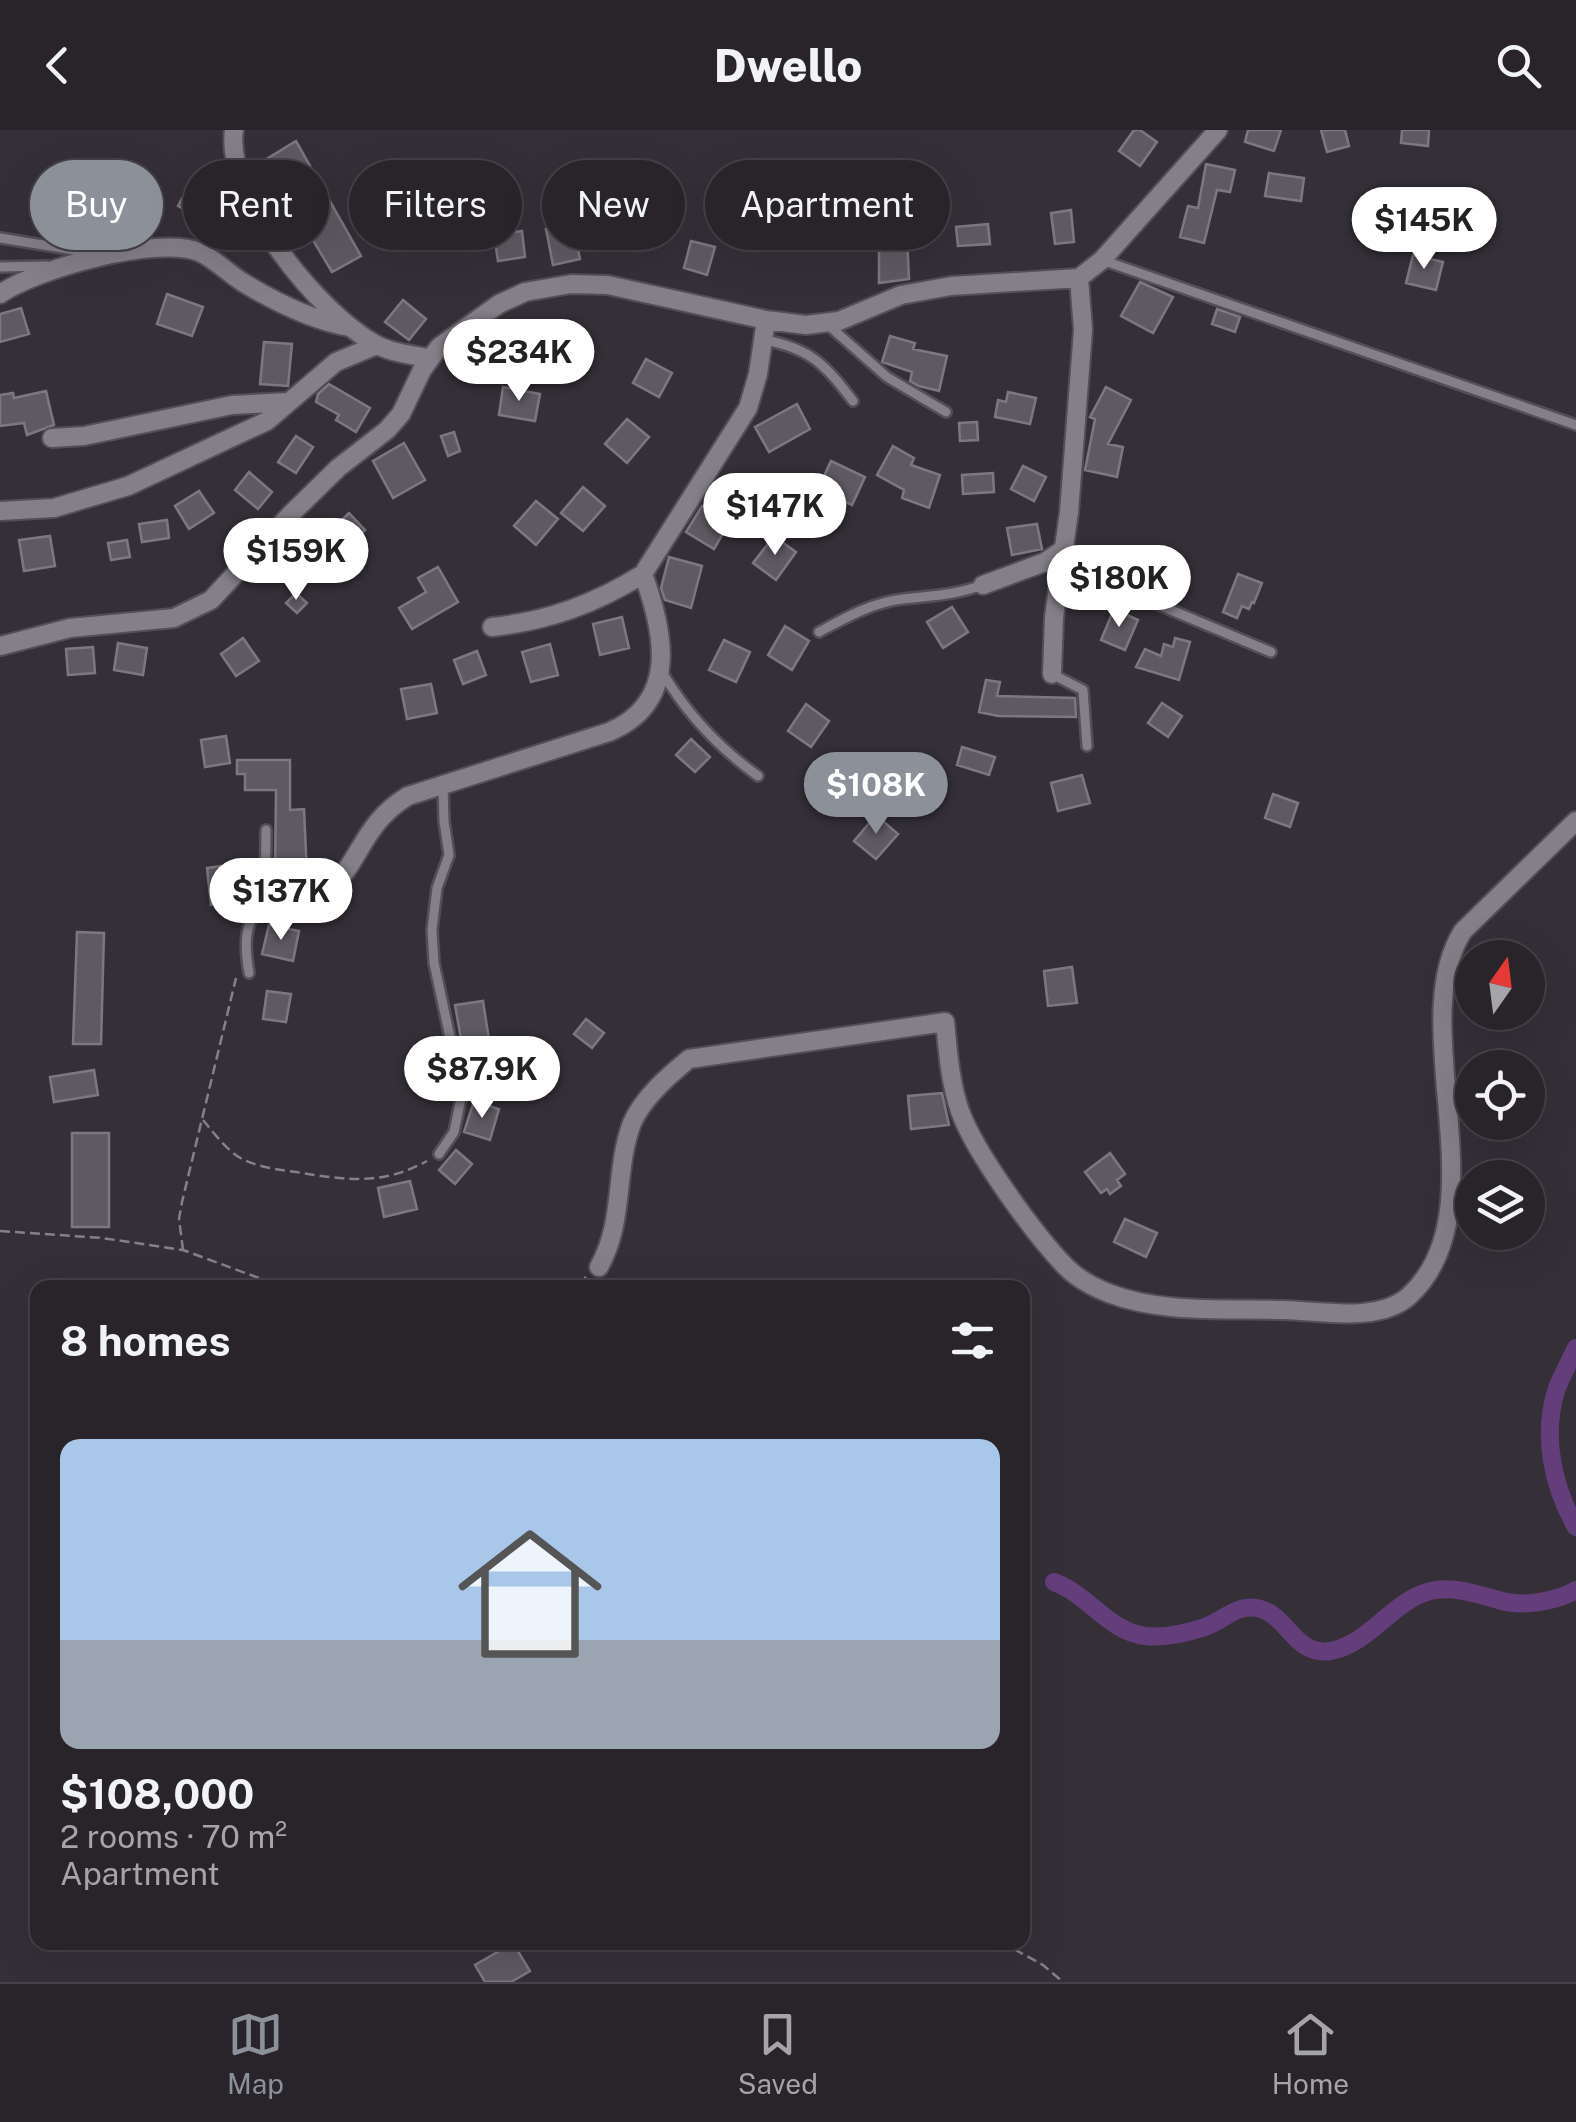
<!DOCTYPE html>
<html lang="en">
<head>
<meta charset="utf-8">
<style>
  :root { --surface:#28242a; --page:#343036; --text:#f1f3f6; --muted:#a5a4a8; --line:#444147; --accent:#8c9099 }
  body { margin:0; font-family:"Public Sans",sans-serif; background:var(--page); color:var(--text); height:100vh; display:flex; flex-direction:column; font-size:38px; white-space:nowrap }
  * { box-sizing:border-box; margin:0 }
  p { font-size:32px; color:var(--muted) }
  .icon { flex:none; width:55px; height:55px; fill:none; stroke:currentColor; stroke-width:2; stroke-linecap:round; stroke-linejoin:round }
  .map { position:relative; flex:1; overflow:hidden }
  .drawer { position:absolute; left:30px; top:1150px; width:1000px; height:670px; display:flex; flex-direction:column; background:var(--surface); border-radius:20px; box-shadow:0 10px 40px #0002,0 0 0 2px var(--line) }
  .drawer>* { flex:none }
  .hud { position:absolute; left:30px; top:30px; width:1000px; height:90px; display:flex; gap:20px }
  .needle { width:65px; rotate:14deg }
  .controls { position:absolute; left:1455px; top:810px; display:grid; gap:20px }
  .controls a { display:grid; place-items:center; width:90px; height:90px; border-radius:50%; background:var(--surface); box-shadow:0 10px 40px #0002,0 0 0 2px var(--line); font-size:50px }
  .price { position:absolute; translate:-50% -85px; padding:0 22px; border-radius:35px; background:#fff; color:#222; font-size:32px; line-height:65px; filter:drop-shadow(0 2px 5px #0008) }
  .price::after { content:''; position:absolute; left:50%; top:60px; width:30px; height:22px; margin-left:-15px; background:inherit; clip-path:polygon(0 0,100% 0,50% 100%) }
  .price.active { background:var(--accent); color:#fff }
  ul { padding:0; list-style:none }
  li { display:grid; align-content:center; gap:20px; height:530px; padding:0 30px }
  li span { display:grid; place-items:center; height:310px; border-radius:20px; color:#555 }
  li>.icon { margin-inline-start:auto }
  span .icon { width:180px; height:180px; fill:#fffc; stroke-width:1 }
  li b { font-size:42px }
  h2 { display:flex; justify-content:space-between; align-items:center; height:120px; padding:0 30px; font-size:42px }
  .tag { padding:0 35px; border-radius:45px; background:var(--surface); box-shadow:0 10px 40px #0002,0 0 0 2px var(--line); font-size:35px; line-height:90px }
  .tag.active { background:var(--accent); color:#fff }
  header { display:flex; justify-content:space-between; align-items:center; height:130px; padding:0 30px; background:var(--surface); font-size:45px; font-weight:800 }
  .tab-bar { display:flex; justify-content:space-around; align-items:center; height:140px; border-top:2px solid var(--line); background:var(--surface); font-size:28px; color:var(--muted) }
  .tab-bar a { display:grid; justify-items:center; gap:5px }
  .tab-bar .active { color:var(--accent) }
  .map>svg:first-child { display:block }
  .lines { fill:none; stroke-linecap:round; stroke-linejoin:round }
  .canal { stroke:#643e7b; stroke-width:18 }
  .building { fill:#5f5a62; stroke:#7d7880; stroke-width:2.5 }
  .lane-casing { stroke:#534f56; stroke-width:14 }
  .street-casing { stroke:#534f56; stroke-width:22 }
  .path { stroke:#858188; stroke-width:2.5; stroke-dasharray:10 5; stroke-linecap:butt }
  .lane { stroke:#847f88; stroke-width:9 }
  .street { stroke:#847f88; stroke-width:18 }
</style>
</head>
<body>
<header><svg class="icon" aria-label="back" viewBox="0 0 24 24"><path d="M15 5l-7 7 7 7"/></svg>Dwello<svg class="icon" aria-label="search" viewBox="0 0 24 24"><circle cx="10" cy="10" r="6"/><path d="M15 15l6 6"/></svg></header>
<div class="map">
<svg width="1576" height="1852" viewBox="0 0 1576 1852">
  <rect width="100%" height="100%" fill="#353038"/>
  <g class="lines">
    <path class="canal" d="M1576 1218C1570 1231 1561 1246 1556 1261 1542 1307 1553 1357 1576 1397
      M1054 1452C1089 1465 1108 1501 1145 1506 1163 1508 1187 1503 1205 1497 1225 1490 1238 1472 1261 1479 1288 1487 1295 1526 1330 1521 1370 1515 1394 1467 1435 1460 1459 1457 1479 1465 1502 1471 1523 1477 1557 1471 1576 1460"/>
  </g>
  <path class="building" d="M1134 0H1140L1157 12 1140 36 1119 21Z
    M1248 0H1281L1274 21 1245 12Z
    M1321 0H1345L1349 16 1327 22Z
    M1402 0H1429L1428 16 1401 13Z
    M296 11 361 126 332 142 265 30Z
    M1206 34 1235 40 1230 62 1217 60 1204 113 1180 107 1188 76 1198 78Z
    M1269 43 1304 48 1301 71 1265 66Z
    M190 54 218 70 206 91 178 76Z
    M1071 80 1074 112 1055 114 1051 83Z
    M906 84 909 149 879 153V85Z
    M573 94 580 129 553 135 546 99Z
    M988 94 990 114 958 116 956 97Z
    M522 101 525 127 498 131 494 105Z
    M691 111 715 117 707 145 684 138Z
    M1413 125 1443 132 1436 160 1406 153Z
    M1140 152 1173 167 1153 203 1121 186Z
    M167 164 203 177 192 206 157 194Z
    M403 170 426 189 409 210 385 192Z
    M21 178 29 204 0 212V184Z
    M1217 179 1240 187 1235 202 1212 194Z
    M890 206 915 213 913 219 947 226 939 261 919 256 910 251 912 242 882 232Z
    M264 212 292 214 288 256 260 254Z
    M646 229 672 243 659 267 633 253Z
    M329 254 370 278 356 302 336 290 339 285 316 272 318 264Z
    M503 257 540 264 535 291 499 285Z
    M1106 257 1131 270 1108 314 1123 317 1117 347 1085 340 1095 289 1090 287Z
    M46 261 54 295 27 305 24 293 0 296V265L13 263 14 268Z
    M1008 262 1036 268 1030 294 995 287 998 270 1006 272Z
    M797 274 810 299 769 322 755 297Z
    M627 289 649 307 627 333 605 314Z
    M977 292 978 310 960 311 959 293Z
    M454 302 460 321 448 326 441 306Z
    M296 306 313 317 296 343 278 332Z
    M404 313 425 350 393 368 373 331Z
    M893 316 914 328 911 335 940 345 929 378 902 368 904 360 877 345Z
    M831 331 865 347 852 375 818 359Z
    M1023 336 1046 347 1034 371 1011 359Z
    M249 342 272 362 258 379 235 360Z
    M993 343 994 362 963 364 962 345Z
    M583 357 605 376 583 401 561 383Z
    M199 361 214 383 189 399 175 376Z
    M536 371 558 389 536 415 514 396Z
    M702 376 729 393 714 419 686 402Z
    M349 383 365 400 325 439 309 421Z
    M167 390 169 408 142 412 139 394Z
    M1037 394 1042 419 1012 425 1007 398Z
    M50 406 55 436 24 441 19 410Z
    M774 406 796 422 776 450 753 433Z
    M127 410 130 427 111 430 108 413Z
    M669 427 702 436 691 478 665 470 661 458Z
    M438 437 458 472 412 499 399 478 426 462 418 448Z
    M1238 444 1262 453 1254 473 1252 472 1249 479 1242 476 1237 488 1223 482Z
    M296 463 307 473 297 483 286 473Z
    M952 477 968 502 943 518 927 492Z
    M1114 479 1138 490 1125 520 1101 510Z
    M622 487 629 518 600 525 593 494Z
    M785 496 809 511 792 540 768 525Z
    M243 508 259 531 236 546 221 524Z
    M1175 508 1190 512 1179 550 1136 537 1145 519 1161 526 1164 514 1173 517Z
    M724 510 750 522 736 552 709 540Z
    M118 513 147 518 143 545 114 540Z
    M550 514 558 545 531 552 522 522Z
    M93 517 95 543 68 545 66 519Z
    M477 521 486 545 463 554 454 530Z
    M986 550 1000 552 997 566 1075 568 1076 587 998 586 979 582Z
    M431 554 437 583 407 589 401 559Z
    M1162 573 1182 586 1168 607 1148 593Z
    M806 574 829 591 811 617 788 601Z
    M226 606 230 633 205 637 201 610Z
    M691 609 710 627 695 642 676 625Z
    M962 617 995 627 989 645 957 635Z
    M237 630H290V680L304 679 307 745H275L276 660H245V644H237Z
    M1082 645 1090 673 1058 681 1051 653Z
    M1273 664 1298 673 1290 697 1265 688Z
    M876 685 898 704 876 729 854 711Z
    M221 736 226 774 211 775 207 738Z
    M269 795 299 801 293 831 262 824Z
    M77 802 104 803 101 914H73Z
    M1072 837 1077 873 1048 876 1044 841Z
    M267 861 291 864 286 892 263 889Z
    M483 871 489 910 462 915 455 875Z
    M586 889 604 903 592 918 574 904Z
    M94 940 98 965 54 972 50 947Z
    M942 963 949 995 911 999 908 966Z
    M474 971 499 979 490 1010 464 1002Z
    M72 1003H109V1097H72Z
    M456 1020 472 1034 455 1054 439 1040Z
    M1110 1023 1125 1044 1117 1050 1121 1056 1110 1064 1107 1059 1101 1063 1085 1042Z
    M410 1051 417 1079 384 1087 378 1058Z
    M1125 1089 1157 1103 1146 1127 1114 1112Z
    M513 1813 530 1841 511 1852H485L475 1835Z"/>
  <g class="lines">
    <defs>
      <path id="lane" d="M0 108 92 123
        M1102 130 1576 295
        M0 137 47 136
        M827 194 887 247 946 282
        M764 210C811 218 826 236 853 271
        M1060 440 1121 459 1271 522
        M819 502C845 488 873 472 903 469 935 465 951 466 983 455
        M662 542C687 584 719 618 758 646
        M1052 544 1083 560 1087 616
        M249 843C245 820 242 788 265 776L266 700
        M439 1024 454 1002 462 963 434 833 432 800 437 758 449 725 444 691 443 656"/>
      <path id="street" d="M234 0C224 68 319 184 377 215 393 223 411 225 429 228
        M0 164C36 139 158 105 199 122 215 129 229 144 244 153 277 173 311 190 349 197
        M52 308 84 306 232 275 288 272
        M0 381 54 378 128 356 267 291 336 232 377 215
        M983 455 1045 432 1064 419
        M492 497C548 491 595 474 643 444
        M0 516 70 498 174 488 211 470 292 383 338 338 387 300 401 284 422 240 439 217 499 174 525 162 571 154 608 155 766 190 806 195 839 191 901 165 951 156 1079 148 1102 130 1218 0
        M1052 544 1054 487 1069 382 1083 200 1079 148
        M265 776C367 774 341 706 408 666L609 602C680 572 664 501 643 444L748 278 758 244 766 190
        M599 1137C625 1091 614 1041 632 993 643 968 668 946 689 929L945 892C948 922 950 952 960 981 975 1023 1035 1105 1066 1137 1079 1150 1095 1158 1111 1164 1164 1184 1229 1178 1284 1180 1321 1181 1379 1193 1409 1166 1502 1081 1403 894 1463 801L1576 691"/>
    </defs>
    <use href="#lane" class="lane-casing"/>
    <use href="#street" class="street-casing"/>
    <path class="path" d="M203 990C214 1003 226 1020 242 1029 258 1037 279 1040 296 1042 346 1050 381 1056 427 1031
      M0 1101 102 1108 183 1120 286 1158
      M183 1120 179 1089 182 1072 236 848
      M573 1158 586 1147
      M1001 1812 1043 1835 1063 1852"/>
    <use href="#lane" class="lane"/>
    <use href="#street" class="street"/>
  </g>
</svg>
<div class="controls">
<a><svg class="needle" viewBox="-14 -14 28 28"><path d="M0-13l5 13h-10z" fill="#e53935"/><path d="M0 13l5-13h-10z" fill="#a5a4a8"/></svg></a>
<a><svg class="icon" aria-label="locate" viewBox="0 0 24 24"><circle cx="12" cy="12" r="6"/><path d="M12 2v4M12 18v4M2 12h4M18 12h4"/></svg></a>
<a><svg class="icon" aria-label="layers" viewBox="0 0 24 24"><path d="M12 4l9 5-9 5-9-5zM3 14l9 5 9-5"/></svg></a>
</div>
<b class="price" style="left:1424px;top:142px">$145K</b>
<b class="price" style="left:519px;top:274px">$234K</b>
<b class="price" style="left:775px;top:428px">$147K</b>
<b class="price" style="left:296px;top:473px">$159K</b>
<b class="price" style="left:1119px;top:500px">$180K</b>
<b class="price active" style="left:876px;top:707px">$108K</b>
<b class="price" style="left:281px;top:813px">$137K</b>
<b class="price" style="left:482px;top:991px">$87.9K</b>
<div class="hud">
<a class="tag active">Buy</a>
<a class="tag">Rent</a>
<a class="tag">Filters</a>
<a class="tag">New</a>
<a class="tag">Apartment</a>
</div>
<section class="drawer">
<h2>8 homes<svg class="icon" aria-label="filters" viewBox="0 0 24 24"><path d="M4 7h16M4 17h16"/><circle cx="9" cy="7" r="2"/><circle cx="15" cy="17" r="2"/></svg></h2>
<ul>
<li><span style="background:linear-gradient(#a9c7e8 65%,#9aa5b1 0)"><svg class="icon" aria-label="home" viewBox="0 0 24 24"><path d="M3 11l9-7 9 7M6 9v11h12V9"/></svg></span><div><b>$108,000</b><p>2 rooms · 70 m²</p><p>Apartment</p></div></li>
</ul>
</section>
</div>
<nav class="tab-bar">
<a class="active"><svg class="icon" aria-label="map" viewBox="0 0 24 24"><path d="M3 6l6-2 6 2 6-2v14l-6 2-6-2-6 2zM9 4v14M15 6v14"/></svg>Map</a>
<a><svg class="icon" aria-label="saved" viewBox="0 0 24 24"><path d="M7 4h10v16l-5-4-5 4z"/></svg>Saved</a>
<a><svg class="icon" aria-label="home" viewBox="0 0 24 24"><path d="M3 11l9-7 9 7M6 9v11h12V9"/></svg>Home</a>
</nav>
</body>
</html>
